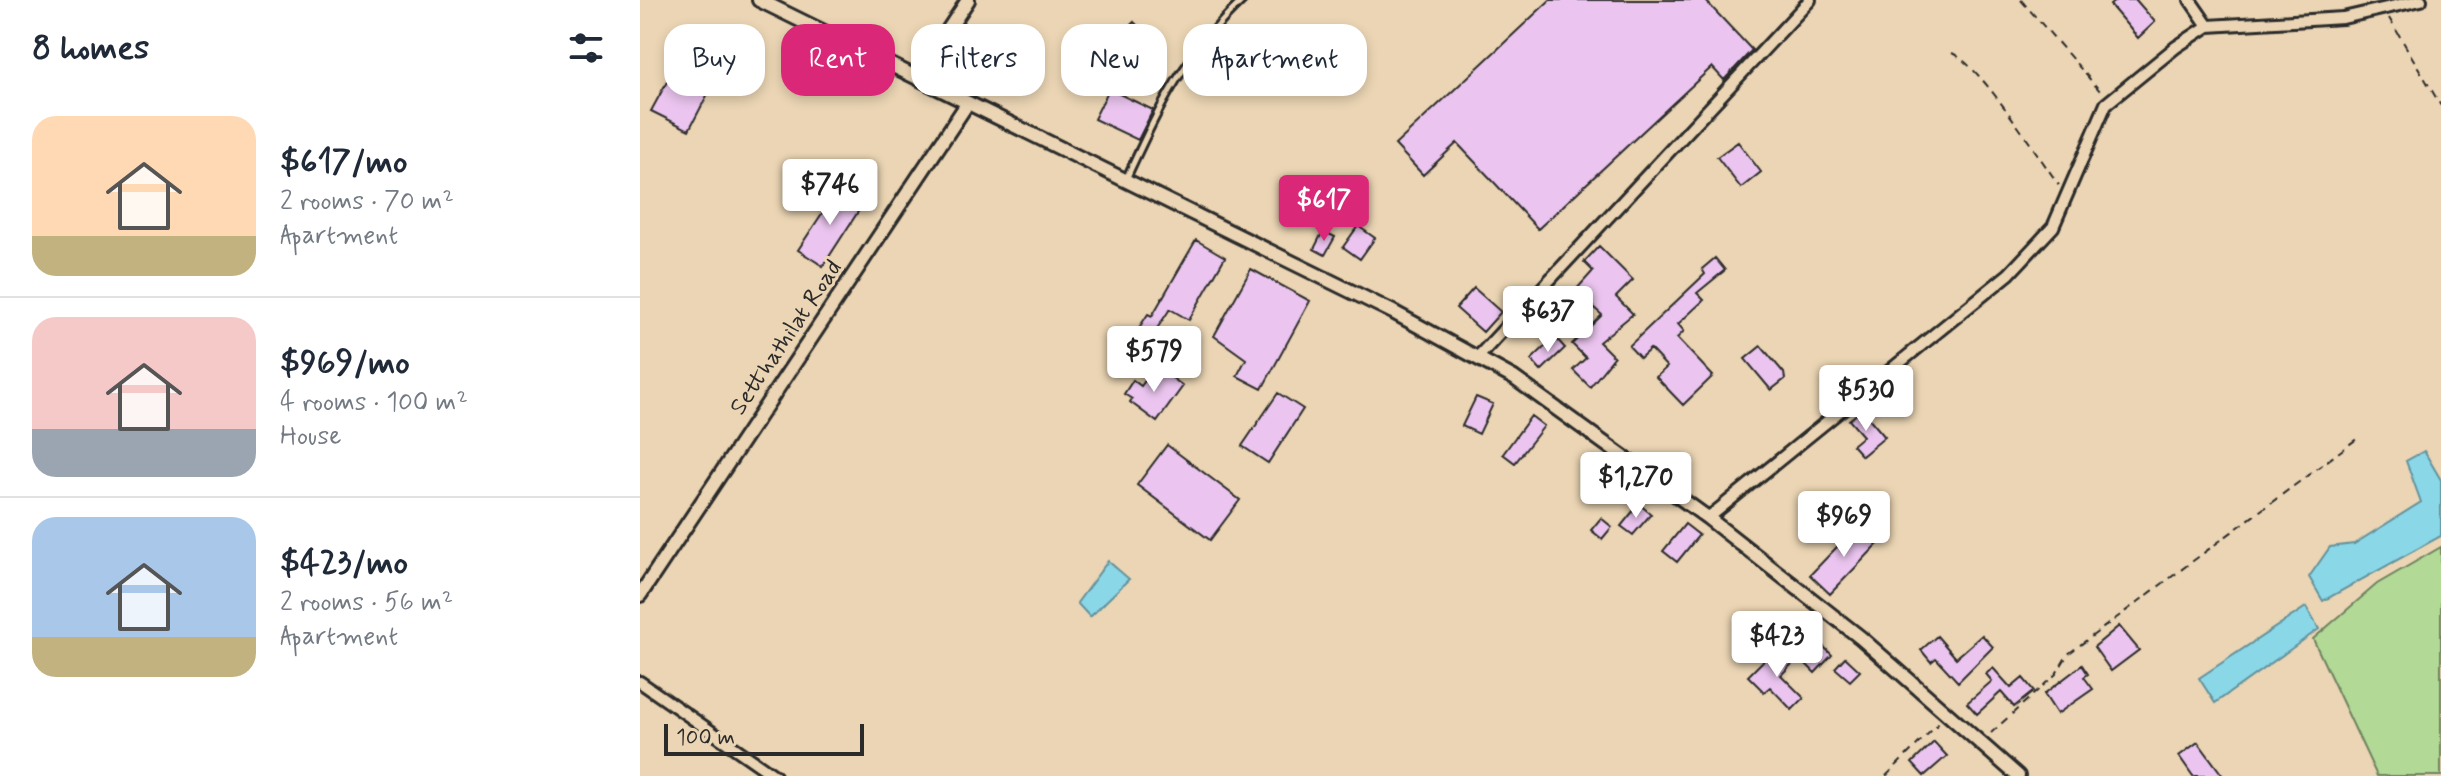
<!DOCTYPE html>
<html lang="en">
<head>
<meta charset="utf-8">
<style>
  :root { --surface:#fff; --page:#f6f6f7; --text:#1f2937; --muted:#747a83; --line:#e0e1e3; --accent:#db2777 }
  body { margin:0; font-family:Mynerve,sans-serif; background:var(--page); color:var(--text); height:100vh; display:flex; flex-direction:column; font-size:30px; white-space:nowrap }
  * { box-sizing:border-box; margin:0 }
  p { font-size:26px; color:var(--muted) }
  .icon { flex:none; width:44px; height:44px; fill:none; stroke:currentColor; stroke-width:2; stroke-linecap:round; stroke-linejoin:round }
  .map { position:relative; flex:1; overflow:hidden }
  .panel { display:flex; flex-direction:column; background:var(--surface); width:640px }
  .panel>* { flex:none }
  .guide { position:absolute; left:24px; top:24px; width:760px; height:72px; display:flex; gap:16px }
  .scale { position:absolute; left:24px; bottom:20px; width:200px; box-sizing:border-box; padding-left:8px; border:4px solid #2b2b2b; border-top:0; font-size:22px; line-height:28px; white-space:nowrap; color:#2b2b2b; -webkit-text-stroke:6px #ebd5b4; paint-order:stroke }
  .price { position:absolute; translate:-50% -68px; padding:0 18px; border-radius:8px; background:#fff; color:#222; font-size:26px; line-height:52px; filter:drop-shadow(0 2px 4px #0008) }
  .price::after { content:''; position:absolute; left:50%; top:48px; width:24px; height:18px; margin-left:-12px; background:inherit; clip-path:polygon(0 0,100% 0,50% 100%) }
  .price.current { background:var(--accent); color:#fff }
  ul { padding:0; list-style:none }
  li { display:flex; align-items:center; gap:24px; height:200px; padding:0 32px }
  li+li { border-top:2px solid var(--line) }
  li span { display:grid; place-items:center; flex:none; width:224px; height:160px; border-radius:24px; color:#555 }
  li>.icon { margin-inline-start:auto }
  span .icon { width:96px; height:96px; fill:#fffc; stroke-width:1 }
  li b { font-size:34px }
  h2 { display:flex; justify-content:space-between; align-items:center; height:96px; padding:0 32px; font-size:34px }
  .pill { padding:0 28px; border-radius:24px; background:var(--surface); box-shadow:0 4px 12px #0003; font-size:28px; line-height:72px }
  .pill.current { background:var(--accent); color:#fff }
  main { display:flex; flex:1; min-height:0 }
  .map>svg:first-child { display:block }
  .green { fill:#b2d995; stroke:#6e8260; stroke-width:2 }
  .water { fill:#8ad7e8; stroke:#64929c; stroke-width:2 }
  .building { fill:#ebc5ef; stroke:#2b2b2b; stroke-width:2 }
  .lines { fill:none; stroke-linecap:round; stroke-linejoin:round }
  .service-casing { stroke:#2b2b2b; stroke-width:11 }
  .minor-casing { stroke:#2b2b2b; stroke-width:16 }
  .tertiary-casing { stroke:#2b2b2b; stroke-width:18 }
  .path { stroke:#2b2b2b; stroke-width:2; stroke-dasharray:8 6; stroke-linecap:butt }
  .service { stroke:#ebd5b4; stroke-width:5 }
  .minor { stroke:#ebd5b4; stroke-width:10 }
  .tertiary { stroke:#ebd5b4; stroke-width:12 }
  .labels { text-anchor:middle; stroke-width:6; stroke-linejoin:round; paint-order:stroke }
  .street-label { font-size:24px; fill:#2b2b2b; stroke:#ebd5b4 }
</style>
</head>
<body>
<main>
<section class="panel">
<h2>8 homes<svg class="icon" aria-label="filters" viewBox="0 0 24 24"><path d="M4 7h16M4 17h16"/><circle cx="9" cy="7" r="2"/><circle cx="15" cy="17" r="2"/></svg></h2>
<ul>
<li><span style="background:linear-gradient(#ffd9b3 75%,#c2b280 0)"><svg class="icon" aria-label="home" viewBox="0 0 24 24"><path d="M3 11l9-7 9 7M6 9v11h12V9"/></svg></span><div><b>$617/mo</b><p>2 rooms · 70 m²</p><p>Apartment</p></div></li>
<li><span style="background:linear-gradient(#f6c9c9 70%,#9aa5b1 0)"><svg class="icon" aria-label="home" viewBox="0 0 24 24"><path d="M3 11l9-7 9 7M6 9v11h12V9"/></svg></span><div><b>$969/mo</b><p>4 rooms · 100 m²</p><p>House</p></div></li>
<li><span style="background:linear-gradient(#a9c7e8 75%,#c2b280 0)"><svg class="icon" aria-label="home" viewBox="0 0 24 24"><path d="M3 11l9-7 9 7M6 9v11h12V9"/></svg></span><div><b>$423/mo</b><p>2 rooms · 56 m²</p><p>Apartment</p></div></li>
</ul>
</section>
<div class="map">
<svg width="1801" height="776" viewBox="0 0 1801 776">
  <rect width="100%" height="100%" fill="#ebd5b4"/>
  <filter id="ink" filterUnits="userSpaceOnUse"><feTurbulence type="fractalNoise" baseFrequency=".0125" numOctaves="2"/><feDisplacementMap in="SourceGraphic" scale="16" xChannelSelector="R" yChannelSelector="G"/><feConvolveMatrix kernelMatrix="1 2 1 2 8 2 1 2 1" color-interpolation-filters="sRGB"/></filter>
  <g filter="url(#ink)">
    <path class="green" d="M1801 547V776H1737L1673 639 1737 584Z"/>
    <path class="water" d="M1784 451 1801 480V536L1683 601 1669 577 1690 547 1714 544 1781 502 1766 461Z
      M468 561 489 579 450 617 437 603Z
      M1666 607 1679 629 1575 703 1559 678Z"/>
    <path class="building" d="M910 0H1065L1112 50 1084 80 1072 67 898 229 817 143 783 175 755 145Z
      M1476 0H1496L1515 22 1498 38 1470 5Z
      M494 22 502 30 481 49 473 41Z
      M41 56 51 62 45 74 71 88 49 130 11 111Z
      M469 89 513 110 498 140 454 119Z
      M1098 142 1121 172 1101 188 1077 157Z
      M198 189 223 204 183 266 158 250Z
      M718 226 735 238 720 259 703 247Z
      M683 231 695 237 685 255 674 249Z
      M556 240 585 257 549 320 530 309 506 345 493 337 508 314 512 316Z
      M959 246 993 280 976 297 993 314 959 342 974 357 950 387 933 370 946 358 932 344 962 315 935 291 953 271 944 262Z
      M1075 258 1085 270 1057 293 1064 300 1038 324 1044 331 1037 338 1073 376 1043 405 1016 377 1027 367 1010 349 1000 358 989 346 1065 274 1062 269Z
      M611 269 670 301 622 389 597 376 606 359 574 336Z
      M834 288 861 312 843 332 816 308Z
      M915 337 925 348 901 371 891 360Z
      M1121 346 1144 373 1145 379 1131 390 1105 359Z
      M516 366 543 386 517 422 490 402 492 399 484 394 493 380 501 386Z
      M638 393 663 409 628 463 602 446Z
      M836 397 853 404 839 434 822 426Z
      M1222 410 1245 437 1222 456 1212 445 1223 436 1209 420Z
      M891 416 904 426 875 463 863 454Z
      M527 445 600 500 570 540 497 485Z
      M999 504 1011 514 993 535 981 526Z
      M961 518 972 527 962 539 951 530Z
      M1045 524 1059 535 1037 562 1023 551Z
      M1219 524 1239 543 1190 594 1170 575Z
      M1479 626 1499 650 1471 671 1454 647Z
      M1342 635 1353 647 1318 682 1296 658 1291 662 1281 650 1297 636 1316 658Z
      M1178 641 1192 655 1175 673 1161 659Z
      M1142 650 1154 662 1141 675 1164 698 1152 710 1130 687 1124 692 1108 676 1130 654 1134 658Z
      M1205 657 1220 671 1210 681 1195 668Z
      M1442 665 1448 674 1444 677 1453 689 1417 714 1404 694Z
      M1353 668 1371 688 1383 678 1394 691 1374 707 1361 692 1337 714 1327 703 1352 681 1346 674Z
      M1294 742 1307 756 1284 776 1272 763Z
      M1558 742 1583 776H1553L1539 756Z"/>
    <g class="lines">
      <defs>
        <path id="service" d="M486 179C521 104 541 59 603 0"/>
        <path id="minor" d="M1550 0 1568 26
          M838 357 1170 0
          M1068 518 1369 274 1413 227 1466 104 1536 47 1568 26 1703 18 1781 0
          M0 682 135 776"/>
        <path id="tertiary" d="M119 0 753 312 874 378 1068 518 1221 638 1378 776
          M277 77 328 0
          M0 595 327 104"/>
      </defs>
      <use href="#service" class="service-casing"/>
      <use href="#minor" class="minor-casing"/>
      <use href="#tertiary" class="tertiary-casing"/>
      <path class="path" d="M1381 0 1461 92
        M1749 18 1801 106
        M1312 53C1341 66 1397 155 1419 185
        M1351 733 1416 674 1428 654 1718 438
        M1246 776 1299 723"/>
      <use href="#service" class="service"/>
      <use href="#minor" class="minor"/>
      <use href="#tertiary" class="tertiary"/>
    </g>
  </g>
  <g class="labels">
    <g class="street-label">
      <text transform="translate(145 337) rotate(-56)" y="8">Setthathilat Road</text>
    </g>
  </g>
</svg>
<div class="scale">100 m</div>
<b class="price" style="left:190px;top:227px">$746</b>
<b class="price current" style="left:684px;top:243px">$617</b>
<b class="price" style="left:908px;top:354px">$637</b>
<b class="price" style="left:514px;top:394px">$579</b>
<b class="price" style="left:1226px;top:433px">$530</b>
<b class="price" style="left:996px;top:520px">$1,270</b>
<b class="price" style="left:1204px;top:559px">$969</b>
<b class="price" style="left:1137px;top:679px">$423</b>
<div class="guide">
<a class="pill">Buy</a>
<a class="pill current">Rent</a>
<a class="pill">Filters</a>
<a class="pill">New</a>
<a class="pill">Apartment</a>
</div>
</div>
</main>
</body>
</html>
